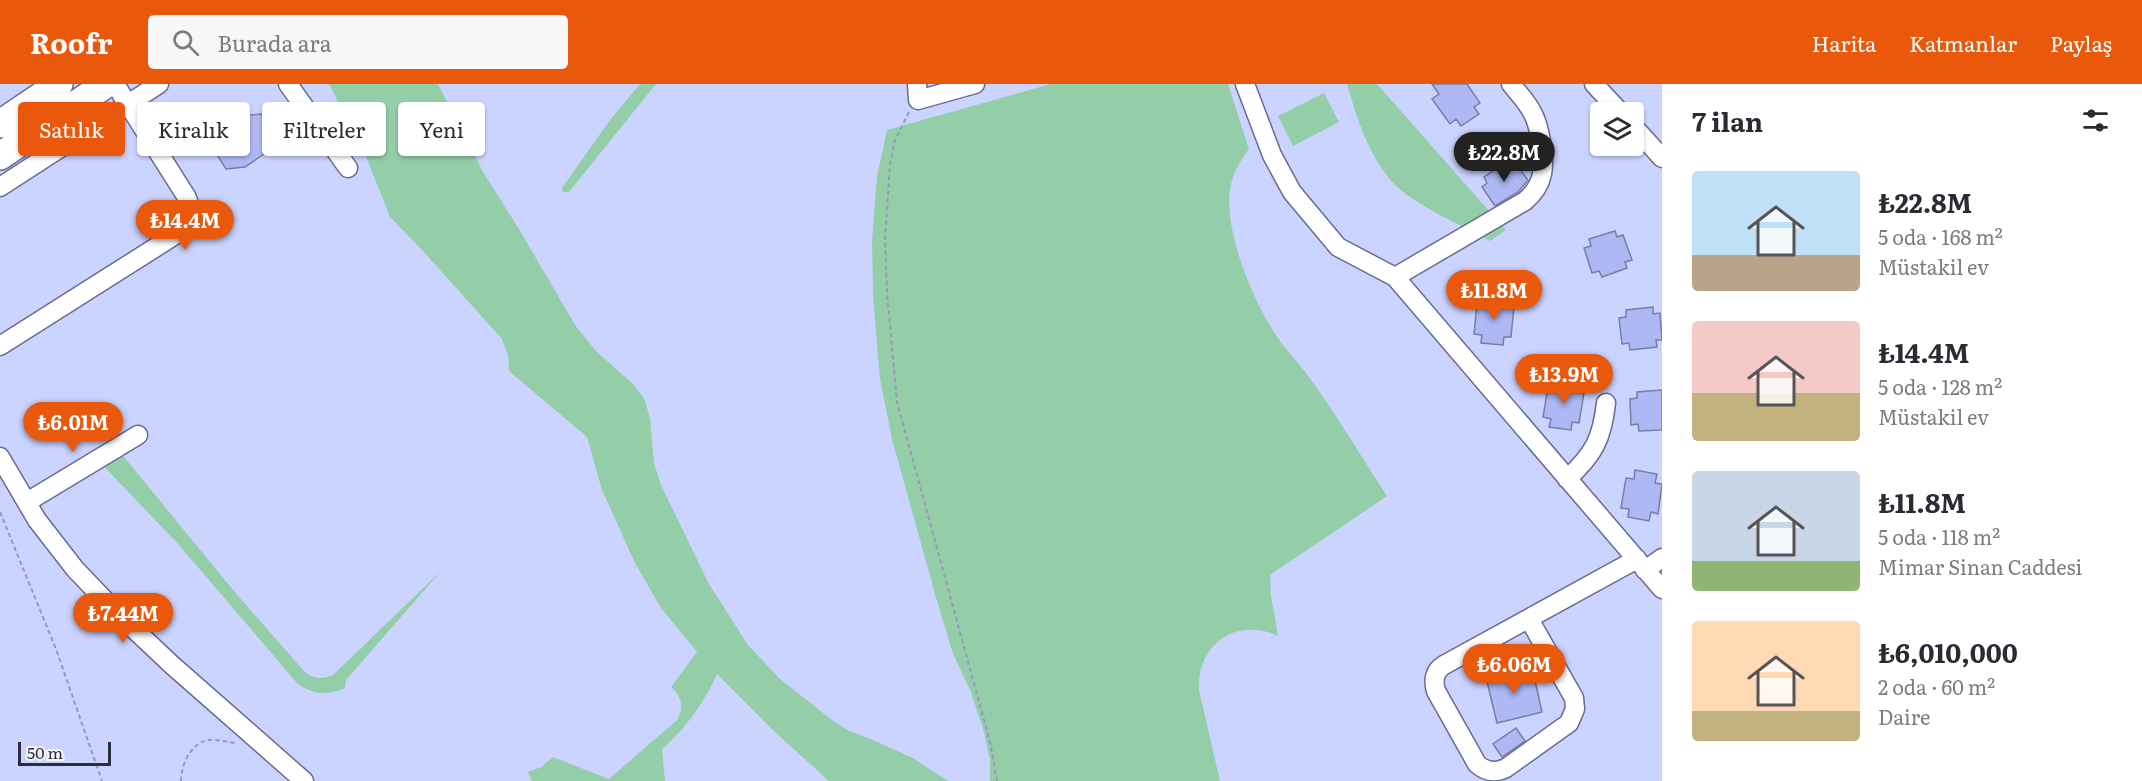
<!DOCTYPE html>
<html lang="tr">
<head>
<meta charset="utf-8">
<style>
  :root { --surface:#fff; --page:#f7f7f7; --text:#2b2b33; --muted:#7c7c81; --accent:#ea580c }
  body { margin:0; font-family:Literata,serif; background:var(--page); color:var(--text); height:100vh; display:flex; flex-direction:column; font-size:22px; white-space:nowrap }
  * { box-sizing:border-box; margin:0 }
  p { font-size:20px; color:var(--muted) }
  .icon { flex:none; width:33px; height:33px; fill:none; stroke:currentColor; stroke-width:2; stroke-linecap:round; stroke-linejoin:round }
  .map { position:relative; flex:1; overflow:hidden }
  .side { display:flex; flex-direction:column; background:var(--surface); width:480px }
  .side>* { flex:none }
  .guide { position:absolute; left:18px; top:18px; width:570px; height:54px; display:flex; gap:12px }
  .fabs { position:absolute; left:1590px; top:18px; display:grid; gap:12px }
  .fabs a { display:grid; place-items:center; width:54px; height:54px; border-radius:6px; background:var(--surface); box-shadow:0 2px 4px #0004; font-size:30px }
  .scale { position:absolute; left:18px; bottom:15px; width:93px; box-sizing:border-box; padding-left:6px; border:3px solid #2a2d3e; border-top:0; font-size:16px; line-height:21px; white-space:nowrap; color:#2a2d3e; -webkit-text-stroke:4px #f6f7fb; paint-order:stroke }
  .price { position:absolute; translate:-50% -51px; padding:0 14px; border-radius:21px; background:var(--accent); color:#fff; font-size:20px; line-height:39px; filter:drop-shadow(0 2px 3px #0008) }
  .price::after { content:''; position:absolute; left:50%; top:36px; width:18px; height:14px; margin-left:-9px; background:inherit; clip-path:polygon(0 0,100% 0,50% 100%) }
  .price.active { background:#222; color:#fff }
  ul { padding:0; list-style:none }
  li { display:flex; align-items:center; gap:18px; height:150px; padding:0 30px }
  li span { display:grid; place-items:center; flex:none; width:168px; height:120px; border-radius:6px; color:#555 }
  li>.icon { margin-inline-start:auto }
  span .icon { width:72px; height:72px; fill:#fffc; stroke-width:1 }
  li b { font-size:26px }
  h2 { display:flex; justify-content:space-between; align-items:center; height:72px; padding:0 30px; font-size:26px }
  .tag { padding:0 21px; border-radius:6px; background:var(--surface); box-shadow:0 2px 4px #0004; font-size:21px; line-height:54px }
  .tag.active { background:var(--accent); color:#fff }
  header { display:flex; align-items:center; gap:36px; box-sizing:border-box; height:84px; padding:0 30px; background:var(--accent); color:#fff }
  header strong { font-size:28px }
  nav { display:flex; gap:33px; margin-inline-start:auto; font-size:21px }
  .search { width:420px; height:54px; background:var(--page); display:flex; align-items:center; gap:15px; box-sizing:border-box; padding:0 21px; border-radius:6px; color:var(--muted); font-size:22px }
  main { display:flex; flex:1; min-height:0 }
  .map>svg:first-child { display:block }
  .green { fill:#94cea9 }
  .building { fill:#adb8f4; stroke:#777ea5; stroke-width:1.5 }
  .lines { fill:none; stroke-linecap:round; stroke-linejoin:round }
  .minor-casing { stroke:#666c93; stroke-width:21 }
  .highway-casing { stroke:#666c93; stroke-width:30 }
  .path { stroke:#939abc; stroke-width:2; stroke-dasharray:4.5 3; stroke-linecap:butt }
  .minor { stroke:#fff; stroke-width:18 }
  .highway { stroke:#fff; stroke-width:27 }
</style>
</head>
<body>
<header>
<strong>Roofr</strong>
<div class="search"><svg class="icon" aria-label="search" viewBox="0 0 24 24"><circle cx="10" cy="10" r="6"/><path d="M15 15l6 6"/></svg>Burada ara</div>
<nav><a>Harita</a><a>Katmanlar</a><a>Paylaş</a></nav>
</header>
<main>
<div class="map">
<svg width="1662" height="697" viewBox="0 0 1662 697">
  <rect width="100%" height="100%" fill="#cbd4ff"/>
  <path class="green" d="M329 0H438L483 88 519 145 575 241 596 267 634 301 645 316 650 335 654 379 661 401 709 500 748 561 780 595 832 636 849 647 871 655 913 674 948 697H829L777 650 717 590C703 620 687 643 662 665L665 697H532L528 688 541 683 553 673 609 695 677 636C684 624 682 612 671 603L697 568 661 524 635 479 602 406 587 353 509 287 508 271 502 255 423 167 390 133 367 75Z
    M640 0H656L569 108H563L562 104 610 36Z
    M1051 0H1228L1249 65C1239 78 1232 91 1230 106 1224 150 1255 222 1280 257 1288 268 1298 278 1306 289 1335 328 1360 371 1387 412L1270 491 1271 512 1278 552C1236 533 1197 560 1199 606L1220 697H990V676L984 648 971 608 953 570 935 510 892 355 880 295 873 212 872 156 877 93 887 46Z
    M1347 0H1377L1506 146 1490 157C1465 143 1413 120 1394 100 1369 72 1357 35 1347 0Z
    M1324 9 1339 38 1293 62 1278 32Z
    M111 357 233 506 303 586C312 595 322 596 333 591L441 487 346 596 345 604C328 612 312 611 297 599L178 460 94 372Z"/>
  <path class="building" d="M1432 0H1467L1480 19 1474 23 1479 30 1461 42 1456 35 1450 40 1432 15 1439 10Z
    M261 30 276 52 267 68 245 83 226 85 212 63 221 46 242 32Z
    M1506 78 1510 83 1515 79 1528 96 1518 108 1495 122 1482 103 1487 99 1484 93Z
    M1615 147 1617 153 1623 151 1632 176 1625 178 1627 184 1602 193 1599 187 1592 189 1584 164 1591 162 1589 155Z
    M1485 212 1507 214 1506 223H1514L1511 253H1504L1503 261 1481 259 1482 251 1474 250 1477 220 1485 221Z
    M1653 223V230L1660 229 1662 256H1656L1657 263 1630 266 1629 259 1622 260 1619 234 1626 233V226Z
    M1557 296 1578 299 1577 308 1584 309 1579 339 1572 338 1571 346 1549 343 1551 335 1543 333 1548 303 1555 305Z
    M1662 306V346L1639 347 1638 340 1631 341 1630 315 1637 314V308Z
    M1635 386 1657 390 1655 399 1662 400 1658 430 1651 428 1649 437 1628 433 1629 425 1621 424 1626 394 1634 395Z
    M1532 583 1542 628 1497 639 1486 593Z
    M1516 644 1525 657 1502 673 1493 660Z"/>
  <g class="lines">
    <defs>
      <path id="minor" d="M288 0 348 84
        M917 0 918 16 975 0
        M1245 0 1272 71 1292 108 1338 163 1395 193 1662 505
        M1594 0 1620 28
        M1634 43 1662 74
        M0 103 159 0
        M1395 193 1525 117C1545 100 1545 82 1541 57 1539 48 1538 39 1533 30 1528 19 1519 10 1511 0
        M0 262 183 146C191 135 192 124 186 112L115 0
        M0 373 37 436 75 485 120 532 172 581 304 697
        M1567 395C1594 370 1602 355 1606 319
        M27 418 138 351
        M1645 486 1662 474
        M1529 535 1574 614 1575 625 1569 639 1506 684C1496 689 1486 688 1477 680L1436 607C1433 597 1434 587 1444 581L1637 475"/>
      <path id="highway" d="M0 40 59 0
        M0 72 106 0"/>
    </defs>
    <use href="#minor" class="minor-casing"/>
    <use href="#highway" class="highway-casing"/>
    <path class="path" d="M909 28 895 56 890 80 885 154 887 209 897 318 990 658 997 697
      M0 428 56 565 102 697
      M181 697C181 681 190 660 208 656 217 655 227 658 236 659"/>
    <use href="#minor" class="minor"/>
    <use href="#highway" class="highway"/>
  </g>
</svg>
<div class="fabs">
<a><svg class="icon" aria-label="layers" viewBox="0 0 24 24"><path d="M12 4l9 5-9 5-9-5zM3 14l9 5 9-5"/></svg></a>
</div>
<div class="scale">50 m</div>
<b class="price active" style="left:1504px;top:99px">₺22.8M</b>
<b class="price" style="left:185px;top:167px">₺14.4M</b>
<b class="price" style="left:1494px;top:237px">₺11.8M</b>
<b class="price" style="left:1564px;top:321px">₺13.9M</b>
<b class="price" style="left:73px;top:369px">₺6.01M</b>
<b class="price" style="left:123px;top:560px">₺7.44M</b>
<b class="price" style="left:1514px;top:611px">₺6.06M</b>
<div class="guide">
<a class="tag active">Satılık</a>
<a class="tag">Kiralık</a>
<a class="tag">Filtreler</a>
<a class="tag">Yeni</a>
</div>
</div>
<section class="side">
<h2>7 ilan<svg class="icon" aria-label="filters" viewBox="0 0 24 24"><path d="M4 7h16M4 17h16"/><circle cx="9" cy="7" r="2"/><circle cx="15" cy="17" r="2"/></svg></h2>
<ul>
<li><span style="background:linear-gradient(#bfe0f5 70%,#b9a48a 0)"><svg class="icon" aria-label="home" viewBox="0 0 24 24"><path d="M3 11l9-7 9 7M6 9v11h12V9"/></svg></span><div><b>₺22.8M</b><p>5 oda · 168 m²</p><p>Müstakil ev</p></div></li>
<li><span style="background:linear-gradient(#f6c9c9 60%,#c2b280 0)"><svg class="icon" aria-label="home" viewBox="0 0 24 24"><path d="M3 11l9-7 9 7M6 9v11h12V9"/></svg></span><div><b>₺14.4M</b><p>5 oda · 128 m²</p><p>Müstakil ev</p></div></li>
<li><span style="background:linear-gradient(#c9d6e8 75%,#8fb573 0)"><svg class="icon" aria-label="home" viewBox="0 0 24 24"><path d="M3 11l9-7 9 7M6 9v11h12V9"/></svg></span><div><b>₺11.8M</b><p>5 oda · 118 m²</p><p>Mimar Sinan Caddesi</p></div></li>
<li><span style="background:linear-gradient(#ffd9b3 75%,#c2b280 0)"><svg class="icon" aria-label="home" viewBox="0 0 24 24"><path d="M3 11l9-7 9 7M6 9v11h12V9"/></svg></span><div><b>₺6,010,000</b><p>2 oda · 60 m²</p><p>Daire</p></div></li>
</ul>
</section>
</main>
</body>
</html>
